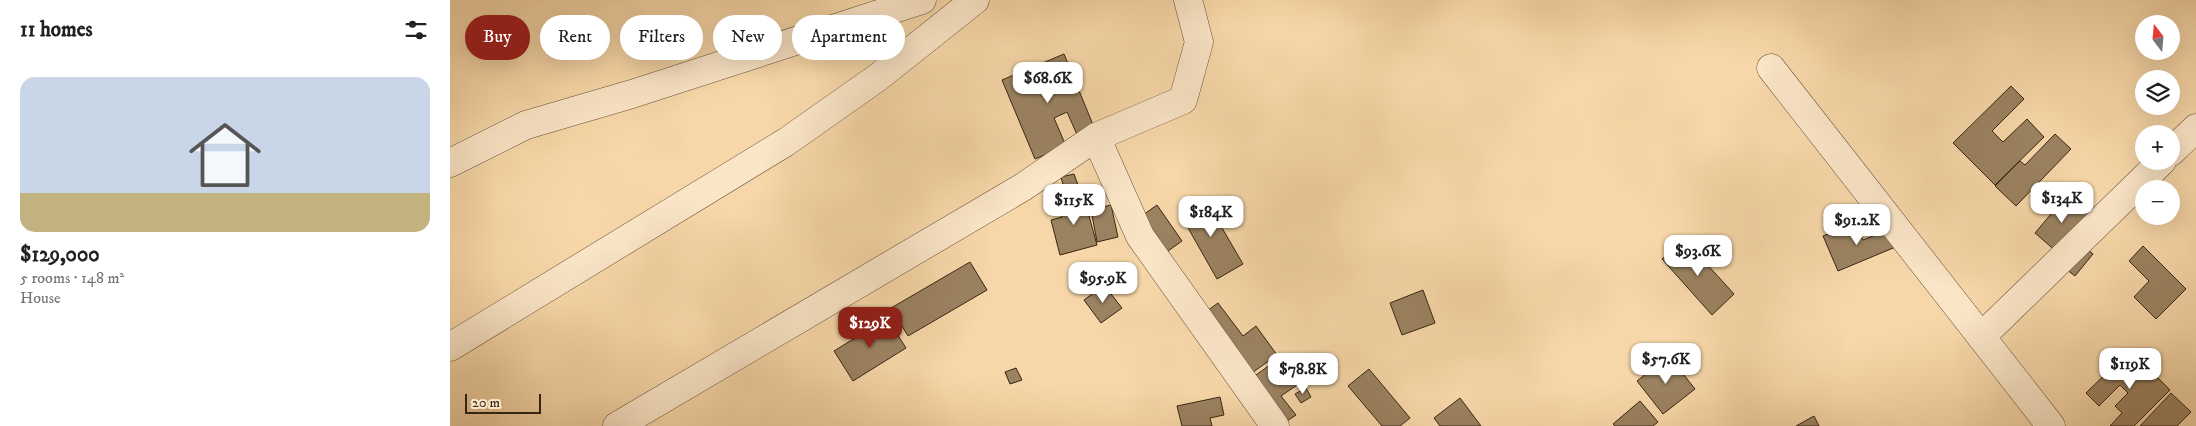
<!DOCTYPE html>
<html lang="en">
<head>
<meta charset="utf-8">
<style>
  :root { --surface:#fff; --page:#f2f2f2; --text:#202124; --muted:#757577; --accent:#8f2418 }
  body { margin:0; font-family:"IM FELL DW Pica",serif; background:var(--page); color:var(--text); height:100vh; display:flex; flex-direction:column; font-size:19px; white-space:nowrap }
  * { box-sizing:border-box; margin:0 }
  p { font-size:16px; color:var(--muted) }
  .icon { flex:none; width:28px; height:28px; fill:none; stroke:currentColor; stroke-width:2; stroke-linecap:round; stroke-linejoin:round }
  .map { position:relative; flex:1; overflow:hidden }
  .details { display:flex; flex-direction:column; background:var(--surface); width:450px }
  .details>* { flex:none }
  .top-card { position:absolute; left:15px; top:15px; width:475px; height:45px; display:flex; gap:10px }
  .needle { width:32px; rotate:344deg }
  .tools { position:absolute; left:1685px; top:15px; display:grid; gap:10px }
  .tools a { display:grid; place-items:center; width:45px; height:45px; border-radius:50%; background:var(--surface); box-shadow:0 5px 20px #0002; font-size:25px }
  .scale { position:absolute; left:15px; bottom:12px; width:76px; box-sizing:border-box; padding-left:5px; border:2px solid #372513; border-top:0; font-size:14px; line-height:18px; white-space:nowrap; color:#372513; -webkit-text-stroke:4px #fae5c7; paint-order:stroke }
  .price { position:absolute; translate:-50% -42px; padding:0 11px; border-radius:10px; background:#fff; color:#222; font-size:16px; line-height:32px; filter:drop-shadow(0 1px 2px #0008) }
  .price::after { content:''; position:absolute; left:50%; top:30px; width:15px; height:11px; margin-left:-8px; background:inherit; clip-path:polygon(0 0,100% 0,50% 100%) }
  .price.selected { background:var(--accent); color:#fff }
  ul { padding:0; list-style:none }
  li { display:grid; align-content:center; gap:10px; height:265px; padding:0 20px }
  li span { display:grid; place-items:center; height:155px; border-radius:15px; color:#555 }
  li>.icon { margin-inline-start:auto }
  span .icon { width:90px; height:90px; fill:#fffc; stroke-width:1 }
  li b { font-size:21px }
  h2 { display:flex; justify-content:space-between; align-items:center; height:60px; padding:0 20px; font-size:21px }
  .tag { padding:0 18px; border-radius:22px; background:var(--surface); box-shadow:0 5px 20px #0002; font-size:18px; line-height:45px }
  .tag.selected { background:var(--accent); color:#fff }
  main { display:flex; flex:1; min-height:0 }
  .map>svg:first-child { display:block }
  .building { fill:#9b8261; stroke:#372513 }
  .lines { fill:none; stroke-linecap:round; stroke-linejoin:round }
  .minor-casing { stroke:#675238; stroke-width:29 }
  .minor { stroke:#fae5c7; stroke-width:28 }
</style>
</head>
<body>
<main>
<section class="details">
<h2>11 homes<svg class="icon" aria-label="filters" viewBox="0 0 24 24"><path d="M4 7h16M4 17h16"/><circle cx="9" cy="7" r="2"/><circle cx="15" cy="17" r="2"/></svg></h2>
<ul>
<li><span style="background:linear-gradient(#c9d6e8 75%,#c2b280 0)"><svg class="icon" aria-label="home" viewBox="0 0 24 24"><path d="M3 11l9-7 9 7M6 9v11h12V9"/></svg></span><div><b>$129,000</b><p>5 rooms · 148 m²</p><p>House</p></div></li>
</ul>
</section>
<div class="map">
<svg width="1746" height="426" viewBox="0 0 1746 426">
  <rect width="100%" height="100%" fill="#f7d7a9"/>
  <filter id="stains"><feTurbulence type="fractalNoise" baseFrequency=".004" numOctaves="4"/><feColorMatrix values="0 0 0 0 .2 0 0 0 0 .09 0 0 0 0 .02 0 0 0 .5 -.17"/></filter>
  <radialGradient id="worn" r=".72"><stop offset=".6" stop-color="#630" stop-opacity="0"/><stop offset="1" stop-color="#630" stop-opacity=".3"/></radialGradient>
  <path class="building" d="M614 54 646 132 629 139 617 112 604 118 616 146 585 159 552 80Z
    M1561 86 1574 99 1542 131 1553 142 1577 119 1594 137 1545 185 1503 143Z
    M1605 134 1621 149 1566 206 1545 186 1570 161 1575 165Z
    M624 174 628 185 614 188 611 177Z
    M617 189 619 196 608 199 607 192Z
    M633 194 647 245 610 255 601 220 612 217 608 201Z
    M1617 195 1640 215 1608 253 1585 233Z
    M754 197 793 264 767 279 729 212Z
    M661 205 668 237 647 242 641 210Z
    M707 205 732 241 711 256 686 220Z
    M1405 223 1413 240 1440 229 1448 246 1388 271 1373 236Z
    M1234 239 1284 294 1262 315 1212 259Z
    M1631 244 1643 254 1625 276 1612 266Z
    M1693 246 1736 289 1706 319 1684 297 1699 281 1679 261Z
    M520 262 537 290 458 336 441 308Z
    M654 285 672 308 651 323 634 300Z
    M973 290 985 323 952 335 940 303Z
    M768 303 793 336 806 326 827 355 795 378 750 316Z
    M437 318 456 348 403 381 384 351Z
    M1680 350 1720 390 1684 426H1660L1672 413 1665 406 1678 393 1670 385 1649 406 1636 393Z
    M1219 356 1245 389 1213 414 1187 381Z
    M831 357 850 383 831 396 846 415 831 425 799 380Z
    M566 368 572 380 560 384 555 372Z
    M919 369 960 418 950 426H932L898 386Z
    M856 388 861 397 851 403 845 394Z
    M1721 393 1741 412 1727 426H1690Z
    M770 397 774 415 760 418 762 426H732L727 406Z
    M1010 398 1031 426H990L984 418Z
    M1190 401 1208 422 1203 426H1165L1163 424Z
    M1364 416 1369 426H1346Z"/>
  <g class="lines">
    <defs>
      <path id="minor" d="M1321 68 1601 426
        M646 137 690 236 825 426
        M1721 152 1746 128
        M0 163 76 125 182 94 472 0
        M1531 337 1712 161
        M0 347 336 142 427 78 525 0
        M167 426 573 187 646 137 733 100 749 42 738 0"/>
    </defs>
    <use href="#minor" class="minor-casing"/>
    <use href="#minor" class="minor"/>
  </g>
  <rect width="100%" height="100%" filter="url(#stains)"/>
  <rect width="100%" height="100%" fill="url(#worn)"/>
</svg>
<div class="tools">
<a><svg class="needle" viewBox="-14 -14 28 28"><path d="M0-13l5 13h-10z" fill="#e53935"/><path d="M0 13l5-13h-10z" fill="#757577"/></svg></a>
<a><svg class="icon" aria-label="layers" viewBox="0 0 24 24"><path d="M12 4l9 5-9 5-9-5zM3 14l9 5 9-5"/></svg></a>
<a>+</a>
<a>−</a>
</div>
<div class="scale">20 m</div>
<b class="price" style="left:598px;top:104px">$68.6K</b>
<b class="price" style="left:1612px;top:224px">$134K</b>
<b class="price" style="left:624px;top:226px">$115K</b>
<b class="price" style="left:761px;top:238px">$184K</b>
<b class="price" style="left:1407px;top:246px">$91.2K</b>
<b class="price" style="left:1248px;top:277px">$93.6K</b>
<b class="price" style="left:653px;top:304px">$95.9K</b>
<b class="price selected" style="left:420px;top:349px">$129K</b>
<b class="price" style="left:1216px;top:385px">$57.6K</b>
<b class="price" style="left:1680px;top:390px">$119K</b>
<b class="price" style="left:853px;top:395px">$78.8K</b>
<div class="top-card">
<a class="tag selected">Buy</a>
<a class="tag">Rent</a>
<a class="tag">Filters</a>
<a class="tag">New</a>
<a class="tag">Apartment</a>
</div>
</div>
</main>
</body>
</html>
